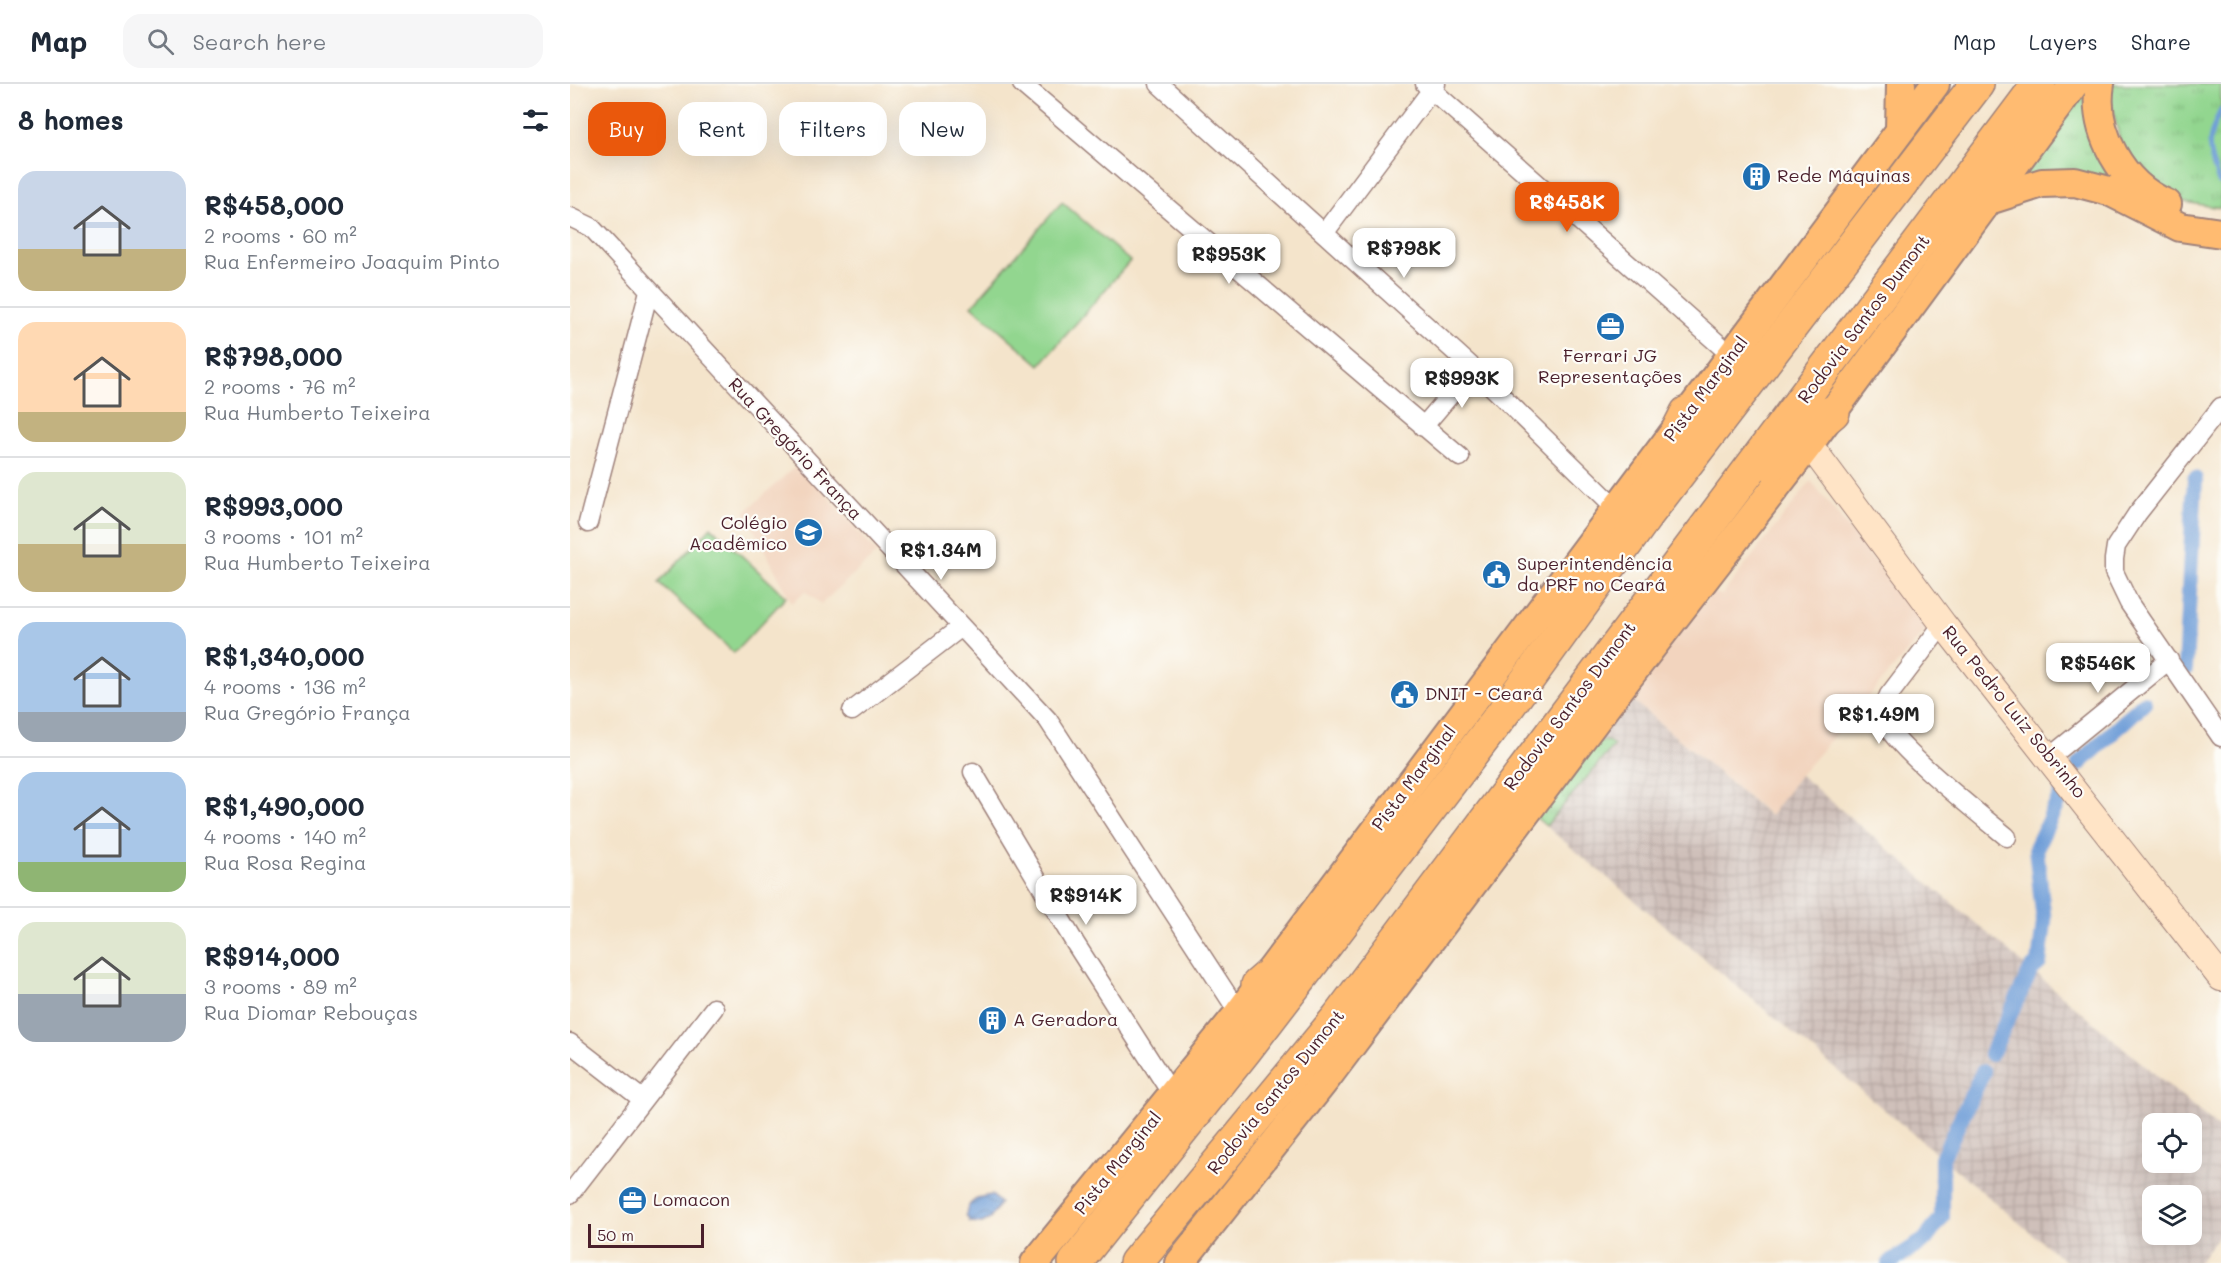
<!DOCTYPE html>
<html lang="en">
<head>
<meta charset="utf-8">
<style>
  :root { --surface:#fff; --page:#f6f6f7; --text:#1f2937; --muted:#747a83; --line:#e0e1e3; --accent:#ea580c }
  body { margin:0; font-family:Mali,sans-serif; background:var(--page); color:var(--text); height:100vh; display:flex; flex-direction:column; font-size:22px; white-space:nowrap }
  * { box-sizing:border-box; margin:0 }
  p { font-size:20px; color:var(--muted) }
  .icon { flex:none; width:33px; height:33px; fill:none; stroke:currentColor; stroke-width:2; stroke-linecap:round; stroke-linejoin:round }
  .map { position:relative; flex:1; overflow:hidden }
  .panel { display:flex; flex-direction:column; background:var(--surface); width:570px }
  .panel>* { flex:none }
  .guide { position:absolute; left:18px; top:18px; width:570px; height:54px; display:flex; gap:12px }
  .controls { position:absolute; left:1572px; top:1029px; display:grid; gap:12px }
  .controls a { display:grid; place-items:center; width:60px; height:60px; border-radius:12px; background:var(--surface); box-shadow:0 6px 24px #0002; font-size:30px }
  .scale { position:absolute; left:18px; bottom:15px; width:116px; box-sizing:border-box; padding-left:6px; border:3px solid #4a1f2b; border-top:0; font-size:16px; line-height:21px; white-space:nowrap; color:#4a1f2b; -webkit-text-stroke:4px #fdfcf7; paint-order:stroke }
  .price { position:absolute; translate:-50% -51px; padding:0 14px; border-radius:12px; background:#fff; color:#222; font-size:20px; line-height:39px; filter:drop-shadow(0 2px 3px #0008) }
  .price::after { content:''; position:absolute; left:50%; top:36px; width:18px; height:14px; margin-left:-9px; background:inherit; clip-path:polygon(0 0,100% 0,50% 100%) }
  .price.selected { background:var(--accent); color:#fff }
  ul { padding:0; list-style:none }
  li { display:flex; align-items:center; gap:18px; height:150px; padding:0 18px }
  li+li { border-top:2px solid var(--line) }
  li span { display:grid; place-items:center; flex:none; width:168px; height:120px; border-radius:18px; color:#555 }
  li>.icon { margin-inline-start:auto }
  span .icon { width:72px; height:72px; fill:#fffc; stroke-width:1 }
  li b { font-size:26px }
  h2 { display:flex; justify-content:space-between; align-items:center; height:72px; padding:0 18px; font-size:26px }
  .tag { padding:0 21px; border-radius:18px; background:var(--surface); box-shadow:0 6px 24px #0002; font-size:21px; line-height:54px }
  .tag.selected { background:var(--accent); color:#fff }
  header { display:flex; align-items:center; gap:36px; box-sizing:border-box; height:84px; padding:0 30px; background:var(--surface); border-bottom:2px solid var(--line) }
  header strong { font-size:28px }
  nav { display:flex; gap:33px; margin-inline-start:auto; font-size:21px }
  .search { width:420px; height:54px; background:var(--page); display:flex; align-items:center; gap:15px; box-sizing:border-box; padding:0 21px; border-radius:18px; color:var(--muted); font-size:22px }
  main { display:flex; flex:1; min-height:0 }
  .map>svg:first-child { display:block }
  .built { fill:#f2d4be }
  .industrial { fill:url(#industrial-grid); fill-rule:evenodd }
  .grass { fill:url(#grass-tufts); stroke:#6e7a5d; stroke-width:1.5 }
  .garden { fill:#92d68f; stroke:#6e7a5d; stroke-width:1.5 }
  .water { fill:url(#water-waves); stroke:#5c5e82; stroke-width:1.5 }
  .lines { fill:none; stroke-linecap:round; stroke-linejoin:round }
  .stream { stroke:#6f9ed8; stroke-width:4.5 }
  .canal { stroke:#6f9ed8; stroke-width:16 }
  .street-casing { stroke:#9f827b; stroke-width:21 }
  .secondary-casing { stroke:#9f827b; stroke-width:28 }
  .primary-casing { stroke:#9f827b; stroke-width:32 }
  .highway-casing { stroke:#9f827b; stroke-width:36 }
  .street { stroke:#fff; stroke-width:18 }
  .secondary { stroke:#ffe4c6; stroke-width:26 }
  .primary { stroke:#ffbb71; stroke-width:28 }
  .highway { stroke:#ffbb71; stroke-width:33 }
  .labels { text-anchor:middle; stroke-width:4.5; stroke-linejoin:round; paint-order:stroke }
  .poi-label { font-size:18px; fill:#4a1f2b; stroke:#fdfcf7; text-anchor:start }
  .street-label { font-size:18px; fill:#4a1f2b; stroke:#fdfcf7 }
</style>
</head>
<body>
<header>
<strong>Map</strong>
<div class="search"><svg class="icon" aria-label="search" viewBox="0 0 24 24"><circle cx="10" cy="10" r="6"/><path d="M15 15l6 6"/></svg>Search here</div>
<nav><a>Map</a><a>Layers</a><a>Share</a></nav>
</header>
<main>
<section class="panel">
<h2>8 homes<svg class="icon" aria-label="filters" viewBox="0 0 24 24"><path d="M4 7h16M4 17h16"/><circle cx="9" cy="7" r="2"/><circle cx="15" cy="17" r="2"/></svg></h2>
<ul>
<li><span style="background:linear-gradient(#c9d6e8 65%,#c2b280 0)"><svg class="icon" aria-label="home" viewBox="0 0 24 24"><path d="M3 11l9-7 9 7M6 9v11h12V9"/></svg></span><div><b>R$458,000</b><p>2 rooms · 60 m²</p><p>Rua Enfermeiro Joaquim Pinto</p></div></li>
<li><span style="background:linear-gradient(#ffd9b3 75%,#c2b280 0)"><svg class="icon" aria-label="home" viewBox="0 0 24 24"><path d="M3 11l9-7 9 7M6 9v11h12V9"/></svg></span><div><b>R$798,000</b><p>2 rooms · 76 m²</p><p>Rua Humberto Teixeira</p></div></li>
<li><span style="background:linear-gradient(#dfe7d0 60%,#c2b280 0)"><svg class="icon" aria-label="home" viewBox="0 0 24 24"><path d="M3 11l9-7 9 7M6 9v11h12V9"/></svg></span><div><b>R$993,000</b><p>3 rooms · 101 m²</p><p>Rua Humberto Teixeira</p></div></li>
<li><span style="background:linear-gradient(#a9c7e8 75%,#9aa5b1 0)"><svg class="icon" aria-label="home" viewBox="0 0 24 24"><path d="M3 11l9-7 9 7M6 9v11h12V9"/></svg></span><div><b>R$1,340,000</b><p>4 rooms · 136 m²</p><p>Rua Gregório França</p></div></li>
<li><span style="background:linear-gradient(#a9c7e8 75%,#8fb573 0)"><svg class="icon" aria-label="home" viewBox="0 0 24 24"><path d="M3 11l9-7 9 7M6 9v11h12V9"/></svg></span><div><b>R$1,490,000</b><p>4 rooms · 140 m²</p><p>Rua Rosa Regina</p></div></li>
<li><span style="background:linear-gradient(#dfe7d0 60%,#9aa5b1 0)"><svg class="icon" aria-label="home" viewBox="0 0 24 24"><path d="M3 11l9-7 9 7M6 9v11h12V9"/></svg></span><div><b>R$914,000</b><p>3 rooms · 89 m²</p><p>Rua Diomar Rebouças</p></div></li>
</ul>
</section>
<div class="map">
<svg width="1651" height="1179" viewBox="0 0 1651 1179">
  <defs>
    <pattern id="industrial-grid" width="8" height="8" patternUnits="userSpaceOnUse" patternTransform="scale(1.5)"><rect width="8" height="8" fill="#cfc0ba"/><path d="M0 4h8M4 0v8" fill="none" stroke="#b3a5a0"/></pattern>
    <pattern id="grass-tufts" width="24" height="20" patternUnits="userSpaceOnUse" patternTransform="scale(1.5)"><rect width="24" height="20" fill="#92d68f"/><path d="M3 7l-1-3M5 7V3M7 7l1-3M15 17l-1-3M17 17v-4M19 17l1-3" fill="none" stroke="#7fb77c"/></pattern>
    <pattern id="water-waves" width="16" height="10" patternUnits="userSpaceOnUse" patternTransform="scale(1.5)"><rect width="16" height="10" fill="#6f9ed8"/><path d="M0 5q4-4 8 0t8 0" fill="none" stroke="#5d80af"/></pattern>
  </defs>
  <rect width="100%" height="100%" fill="#fdfcf7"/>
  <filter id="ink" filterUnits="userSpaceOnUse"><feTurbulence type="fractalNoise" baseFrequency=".0167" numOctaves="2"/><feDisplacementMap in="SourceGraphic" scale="12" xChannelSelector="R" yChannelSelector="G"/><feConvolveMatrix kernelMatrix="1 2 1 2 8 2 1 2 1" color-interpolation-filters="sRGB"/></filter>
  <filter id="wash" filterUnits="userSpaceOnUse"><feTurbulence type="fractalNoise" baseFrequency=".008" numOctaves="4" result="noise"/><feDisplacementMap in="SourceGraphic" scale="24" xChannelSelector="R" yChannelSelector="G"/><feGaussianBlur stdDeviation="1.35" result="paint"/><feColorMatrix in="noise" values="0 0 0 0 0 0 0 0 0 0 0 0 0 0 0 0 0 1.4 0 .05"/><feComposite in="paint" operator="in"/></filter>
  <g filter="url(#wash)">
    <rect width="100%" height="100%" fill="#f4e4cb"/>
    <path class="built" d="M229 379 307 469 251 520 235 507 222 519 175 428Z
      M1241 397 1358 544 1230 691 1201 732 1055 610 1142 509 1152 511Z"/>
    <path class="industrial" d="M1055 610 1200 732 1230 691 1651 1046V1148L1628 1179H1497L964 732ZM1582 1040H1622V1078H1582ZM1582 1112H1622V1150H1582Z"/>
    <path class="grass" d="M1514 0 1577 120 1436 101Z
      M1537 0H1651V124L1609 117 1553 70Z
      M1038 657 1044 661 976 742 964 732 1020 658Z"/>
    <path class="garden" d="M492 118 560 177 470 281 402 222Z
      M141 443 216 513 164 569 89 499Z"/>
    <path class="water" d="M422 1111 430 1119 420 1135 412 1139 400 1138 396 1131C397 1117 410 1112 422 1111Z"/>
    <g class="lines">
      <path class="stream" d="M1649 99C1637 63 1635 60 1651 25"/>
      <path class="canal" d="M1615 585 1625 395
        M1509 680 1574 619
        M1421 970 1461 886 1469 879 1474 838 1466 764 1491 711
        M1319 1179 1355 1156 1372 1133V1074L1413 988"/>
    </g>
  </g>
  <g filter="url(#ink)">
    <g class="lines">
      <defs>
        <path id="street" d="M452 0 890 373
          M589 0 903 284 1047 425
          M855 0 1161 271
          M0 133 21 143 478 636 669 929
          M755 148 866 0
          M1651 323 1567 430 1546 462 1544 475V488L1559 519 1651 653
          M853 343 903 284
          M18 439 79 207
          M1373 540 1319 611C1315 620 1312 629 1315 638 1324 663 1413 733 1437 753
          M282 627 390 544
          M1480 673 1599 576
          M403 688 505 859 603 1012
          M0 959 72 1015
          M0 1110 144 924"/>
        <path id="secondary" d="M1239 360 1373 540 1651 894"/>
        <path id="primary" d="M1530 0C1522 48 1552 101 1597 120
          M1330 44 1331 0
          M1416 117 1472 99 1505 98 1539 107 1610 143 1651 149
          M465 1179 669 929 1365 0
          M610 1179 758 992 1043 613 1239 360 1504 0"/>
        <path id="highway" d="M1201 380 1263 328
          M1077 408 1117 329
          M688 901 740 856
          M505 1179 675 966 939 621 1075 433 1407 0
          M566 1179 768 934 1469 0"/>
      </defs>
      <use href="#street" class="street-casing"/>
      <use href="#secondary" class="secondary-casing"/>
      <use href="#primary" class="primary-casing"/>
      <use href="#highway" class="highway-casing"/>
      <use href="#street" class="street"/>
      <use href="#secondary" class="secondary"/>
      <use href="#primary" class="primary"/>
      <use href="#highway" class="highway"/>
    </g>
  </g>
  <defs>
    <symbol id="building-disc" viewBox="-11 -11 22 22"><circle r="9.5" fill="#1f6fb2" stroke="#fdfcf7"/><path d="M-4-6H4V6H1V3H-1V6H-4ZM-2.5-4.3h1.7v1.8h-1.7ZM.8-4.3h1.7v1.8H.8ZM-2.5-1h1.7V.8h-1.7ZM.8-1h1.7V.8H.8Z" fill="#fff"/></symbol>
    <symbol id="office-disc" viewBox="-11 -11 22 22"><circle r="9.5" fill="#1f6fb2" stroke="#fdfcf7"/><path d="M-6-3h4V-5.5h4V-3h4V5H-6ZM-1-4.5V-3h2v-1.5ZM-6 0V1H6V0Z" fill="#fff"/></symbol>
    <symbol id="school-disc" viewBox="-11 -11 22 22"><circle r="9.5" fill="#1f6fb2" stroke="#fdfcf7"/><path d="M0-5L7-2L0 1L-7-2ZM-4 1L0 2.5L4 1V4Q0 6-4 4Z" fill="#fff"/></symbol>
    <symbol id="civic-disc" viewBox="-11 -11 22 22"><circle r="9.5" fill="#1f6fb2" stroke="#fdfcf7"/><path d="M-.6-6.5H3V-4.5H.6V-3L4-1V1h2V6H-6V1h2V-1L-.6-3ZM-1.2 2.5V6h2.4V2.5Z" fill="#fff"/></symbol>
  </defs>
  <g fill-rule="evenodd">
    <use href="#building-disc" x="1170" y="76" width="33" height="33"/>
    <use href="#office-disc" x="1024" y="226" width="33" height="33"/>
    <use href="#school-disc" x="222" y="432" width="33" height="33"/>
    <use href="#civic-disc" x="910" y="474" width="33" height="33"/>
    <use href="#civic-disc" x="818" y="594" width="33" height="33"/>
    <use href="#building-disc" x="406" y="920" width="33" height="33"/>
    <use href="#office-disc" x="46" y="1100" width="33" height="33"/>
  </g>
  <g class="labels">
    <g class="poi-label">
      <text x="1207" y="98">Rede Máquinas</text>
      <text x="1040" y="278" text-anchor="middle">Ferrari JG<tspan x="1040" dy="21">Representações</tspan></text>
      <text x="217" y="445" text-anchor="end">Colégio<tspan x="217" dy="21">Acadêmico</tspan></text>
      <text x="947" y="486">Superintendência<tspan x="947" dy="21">da PRF no Ceará</tspan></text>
      <text x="855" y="616">DNIT - Ceará</text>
      <text x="443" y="942">A Geradora</text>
      <text x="83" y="1122">Lomacon</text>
    </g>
    <g class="street-label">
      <text transform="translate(1294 235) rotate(-53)" y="6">Rodovia Santos Dumont</text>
      <text transform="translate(1136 305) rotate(-53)" y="6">Pista Marginal</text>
      <text transform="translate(225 365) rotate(47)" y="6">Rua Gregório França</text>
      <text transform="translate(1000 622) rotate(-53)" y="6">Rodovia Santos Dumont</text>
      <text transform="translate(1444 628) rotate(51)" y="6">Rua Pedro Luiz Sobrinho</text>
      <text transform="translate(844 694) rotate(-53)" y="6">Pista Marginal</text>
      <text transform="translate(706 1008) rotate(-51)" y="6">Rodovia Santos Dumont</text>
      <text transform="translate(548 1079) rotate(-51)" y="6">Pista Marginal</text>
    </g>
  </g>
</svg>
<div class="controls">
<a><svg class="icon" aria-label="locate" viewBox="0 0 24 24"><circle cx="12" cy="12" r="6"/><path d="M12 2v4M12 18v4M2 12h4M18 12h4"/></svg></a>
<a><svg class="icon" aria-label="layers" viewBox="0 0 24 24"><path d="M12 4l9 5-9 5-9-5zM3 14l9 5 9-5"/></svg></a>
</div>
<div class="scale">50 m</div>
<b class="price selected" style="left:997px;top:149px">R$458K</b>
<b class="price" style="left:834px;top:195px">R$798K</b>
<b class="price" style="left:659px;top:201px">R$953K</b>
<b class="price" style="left:892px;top:325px">R$993K</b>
<b class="price" style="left:371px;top:497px">R$1.34M</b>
<b class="price" style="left:1528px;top:610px">R$546K</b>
<b class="price" style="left:1309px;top:661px">R$1.49M</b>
<b class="price" style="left:516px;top:842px">R$914K</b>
<div class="guide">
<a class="tag selected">Buy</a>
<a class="tag">Rent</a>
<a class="tag">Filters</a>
<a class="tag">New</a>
</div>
</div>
</main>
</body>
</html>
